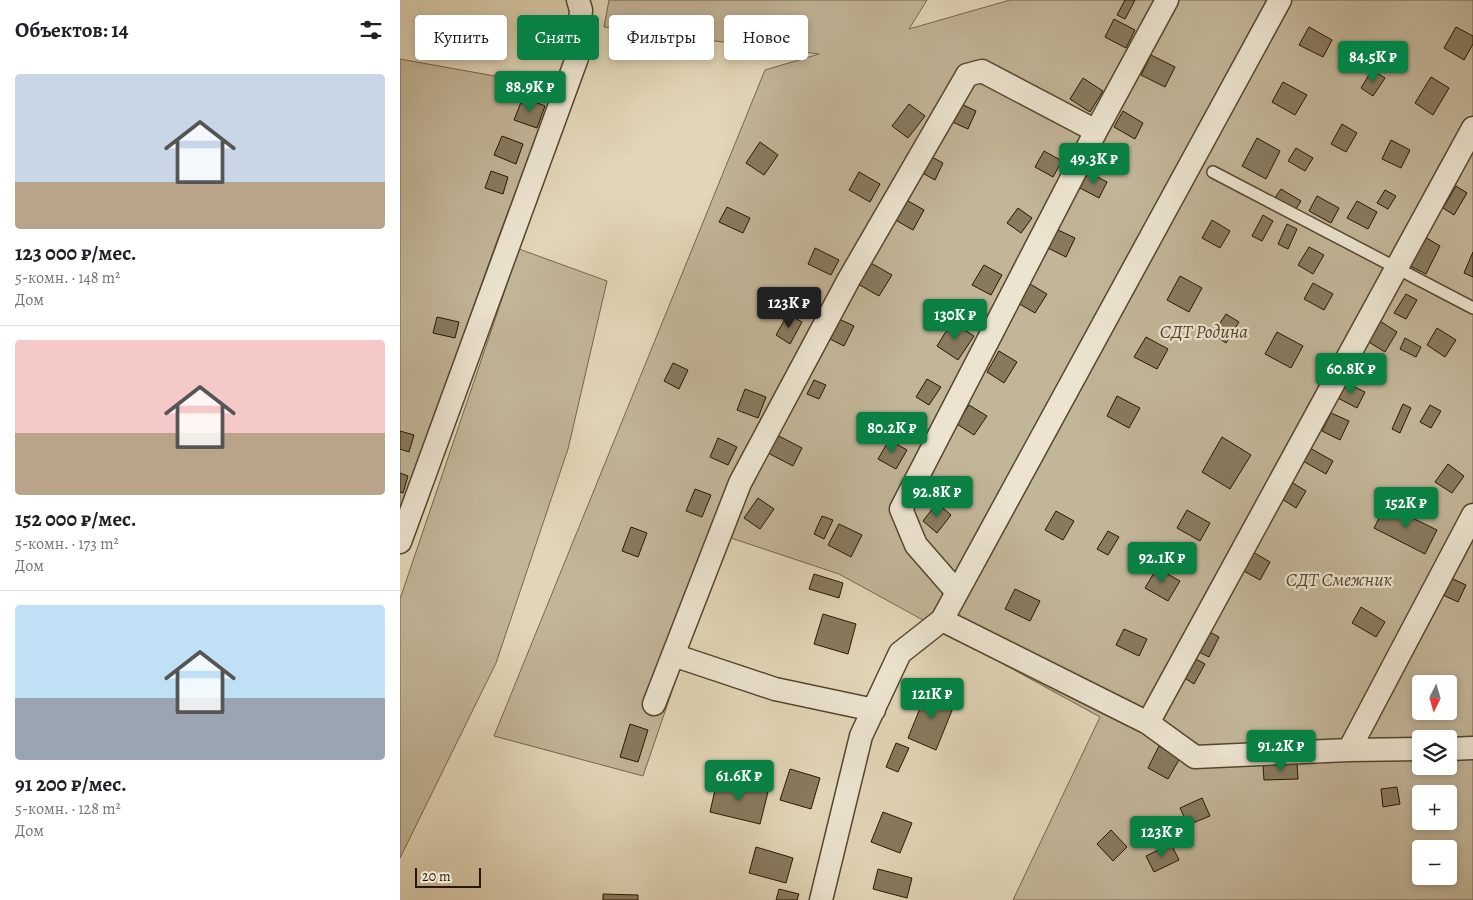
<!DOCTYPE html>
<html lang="ru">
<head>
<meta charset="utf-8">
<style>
  :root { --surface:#fff; --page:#f2f2f2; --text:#202124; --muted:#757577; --line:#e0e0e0; --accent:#0b8043 }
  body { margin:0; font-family:Alegreya,serif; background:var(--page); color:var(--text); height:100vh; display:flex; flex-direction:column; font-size:19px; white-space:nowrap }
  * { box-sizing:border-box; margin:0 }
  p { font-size:16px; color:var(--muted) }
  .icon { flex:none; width:28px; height:28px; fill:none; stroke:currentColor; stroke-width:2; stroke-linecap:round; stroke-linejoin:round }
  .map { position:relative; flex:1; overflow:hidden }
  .side { display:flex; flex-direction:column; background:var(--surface); width:400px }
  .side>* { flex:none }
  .banner { position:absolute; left:15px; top:15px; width:475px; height:45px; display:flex; gap:10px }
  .needle { width:32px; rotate:185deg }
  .fabs { position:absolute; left:1012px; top:675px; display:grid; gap:10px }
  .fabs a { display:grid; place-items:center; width:45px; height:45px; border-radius:5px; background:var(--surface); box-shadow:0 2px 8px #0003; font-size:25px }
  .scale { position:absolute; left:15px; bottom:12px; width:66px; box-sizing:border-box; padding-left:5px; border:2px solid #271600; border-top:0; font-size:14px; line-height:18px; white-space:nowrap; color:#271600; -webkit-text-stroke:4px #ece4d0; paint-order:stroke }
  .price { position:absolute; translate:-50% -42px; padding:0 11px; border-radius:5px; background:var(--accent); color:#fff; font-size:16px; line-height:32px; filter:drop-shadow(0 1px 2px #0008) }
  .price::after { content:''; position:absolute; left:50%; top:30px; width:15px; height:11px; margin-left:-8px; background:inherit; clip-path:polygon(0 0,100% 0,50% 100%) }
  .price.on { background:#222; color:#fff }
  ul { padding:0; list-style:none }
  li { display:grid; align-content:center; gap:10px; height:265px; padding:0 15px }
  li+li { border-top:1px solid var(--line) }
  li span { display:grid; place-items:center; height:155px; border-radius:5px; color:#555 }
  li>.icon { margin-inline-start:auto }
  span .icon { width:90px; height:90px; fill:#fffc; stroke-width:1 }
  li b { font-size:21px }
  h2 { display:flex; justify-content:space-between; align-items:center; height:60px; padding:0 15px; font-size:21px }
  .pill { padding:0 18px; border-radius:5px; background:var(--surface); box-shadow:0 2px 8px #0003; font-size:18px; line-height:45px }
  .pill.on { background:var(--accent); color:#fff }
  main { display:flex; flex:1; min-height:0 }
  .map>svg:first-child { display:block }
  .green { fill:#c2b598; stroke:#74664c; fill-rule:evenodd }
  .building { fill:#887a5f; stroke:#271600 }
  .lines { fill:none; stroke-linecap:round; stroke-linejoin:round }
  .service-casing { stroke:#56462e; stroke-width:14 }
  .minor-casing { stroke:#56462e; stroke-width:25 }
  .service { stroke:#ece4d0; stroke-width:11 }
  .minor { stroke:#ece4d0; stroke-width:22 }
  .labels { text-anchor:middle; stroke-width:4.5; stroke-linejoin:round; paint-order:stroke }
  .park-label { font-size:19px; font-style:italic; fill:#56462e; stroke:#ece4d0 }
</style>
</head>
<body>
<main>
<section class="side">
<h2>Объектов: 14<svg class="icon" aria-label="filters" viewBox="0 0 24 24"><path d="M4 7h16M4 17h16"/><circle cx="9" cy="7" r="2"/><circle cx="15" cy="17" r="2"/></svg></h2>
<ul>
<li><span style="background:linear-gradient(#c9d6e8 70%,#b9a48a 0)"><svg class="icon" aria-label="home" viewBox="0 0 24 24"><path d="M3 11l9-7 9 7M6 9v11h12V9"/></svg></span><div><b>123 000 ₽/мес.</b><p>5-комн. · 148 m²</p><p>Дом</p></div></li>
<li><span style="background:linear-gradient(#f6c9c9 60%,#b9a48a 0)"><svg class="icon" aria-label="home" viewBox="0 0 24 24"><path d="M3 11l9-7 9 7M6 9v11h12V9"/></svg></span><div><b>152 000 ₽/мес.</b><p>5-комн. · 173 m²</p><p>Дом</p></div></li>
<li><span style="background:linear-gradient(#bfe0f5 60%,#9aa5b1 0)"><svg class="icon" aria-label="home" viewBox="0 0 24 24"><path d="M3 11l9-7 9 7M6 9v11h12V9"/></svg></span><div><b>91 200 ₽/мес.</b><p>5-комн. · 128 m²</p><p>Дом</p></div></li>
</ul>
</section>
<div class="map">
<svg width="1073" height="900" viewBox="0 0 1073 900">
  <rect width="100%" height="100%" fill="#e2d6b7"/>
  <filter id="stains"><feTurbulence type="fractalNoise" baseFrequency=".004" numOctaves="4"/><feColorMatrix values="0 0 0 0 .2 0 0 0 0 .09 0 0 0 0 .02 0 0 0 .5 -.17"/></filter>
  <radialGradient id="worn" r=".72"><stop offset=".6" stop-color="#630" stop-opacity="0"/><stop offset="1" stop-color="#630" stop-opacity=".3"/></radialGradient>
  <path class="green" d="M209 0H527L509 29 610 0H1073V900H613L700 717 439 574 325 536 243 776 94 736 365 70 419 54 204 27ZM1021 684H1049V711H1021ZM1021 739H1049V766H1021ZM1021 794H1049V821H1021ZM1021 849H1049V876H1021Z
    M0 59 156 87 98 238 0 512Z
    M119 249 207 281 168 449 96 663 0 858V599Z"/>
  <path class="building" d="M725 0H735L725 19 717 15Z
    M714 19 735 30 726 48 705 37Z
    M909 27 932 40 923 57 899 45Z
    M1056 27 1073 36V44L1064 60 1044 48Z
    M751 55 775 67 765 87 741 75Z
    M972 70 985 78 973 96 961 88Z
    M1031 77 1049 88 1033 115 1015 103Z
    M683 78 703 91 690 112 670 99Z
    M883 82 907 95 895 115 872 102Z
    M123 97 145 106 137 128 114 120Z
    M559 103 576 111 568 129 550 121Z
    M509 104 525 116 508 138 492 126Z
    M723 111 743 123 735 139 714 127Z
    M942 124 957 133 946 152 931 144Z
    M102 136 123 144 116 164 94 155Z
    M857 138 880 151 866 179 842 166Z
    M991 140 1010 150 1001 168 982 159Z
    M360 142 378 155 364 175 346 163Z
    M896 148 913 158 905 171 888 161Z
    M644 151 662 161 653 177 635 167Z
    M528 155 543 163 535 180 519 171Z
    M91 171 108 177 103 194 85 188Z
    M459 172 480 184 470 202 449 190Z
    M688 172 707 182 699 198 680 188Z
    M1056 186 1067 193 1054 215 1043 208Z
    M881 189 901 201 894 212 874 199Z
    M985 190 996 196 988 209 977 203Z
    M917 196 939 208 931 223 909 211Z
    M503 198 524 210 513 230 492 218Z
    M957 201 977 212 968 229 947 218Z
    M327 207 350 218 343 233 319 222Z
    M618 208 632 218 621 233 607 223Z
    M863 215 873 221 862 241 852 236Z
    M812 220 830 231 820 248 802 238Z
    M887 224 897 229 888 249 878 244Z
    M656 229 675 238 666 257 648 248Z
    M1025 237 1040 246 1026 274 1010 266Z
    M909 247 924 255 913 274 898 265Z
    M415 248 439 260 431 275 408 264Z
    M1073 252V277L1064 273Z
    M471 263 492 275 479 296 458 284Z
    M584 265 602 275 591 295 572 285Z
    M780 276 802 288 789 312 767 300Z
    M913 283 933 294 924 310 904 299Z
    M630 284 647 294 635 313 618 303Z
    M1006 294 1017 300 1006 319 994 313Z
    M388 314 402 322 390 344 376 335Z
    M826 314 839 322 826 343 813 334Z
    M37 317 59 322 55 338 33 333Z
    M439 319 454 326 444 346 430 339Z
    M980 321 997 332 985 352 967 341Z
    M552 322 574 336 558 360 537 346Z
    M1037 328 1056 340 1045 357 1027 345Z
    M877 332 903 346 891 368 865 354Z
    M746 337 768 349 757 369 734 357Z
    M1005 338 1021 347 1016 357 1000 349Z
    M599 351 617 362 604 383 587 372Z
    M273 363 288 370 279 389 264 381Z
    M527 379 541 387 529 405 516 397Z
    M414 380 426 385 419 399 407 394Z
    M944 382 965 392 957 408 936 397Z
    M345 389 366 397 358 418 337 410Z
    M717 396 740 408 729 428 707 416Z
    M1003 404 1011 408 1000 433 992 429Z
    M569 405 587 416 574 435 557 424Z
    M1030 405 1041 411 1031 428 1020 422Z
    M931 413 949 421 940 440 922 431Z
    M0 431 14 435 9 452 0 449Z
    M377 435 402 448 393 466 368 453Z
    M822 437 851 455 830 489 802 472Z
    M318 438 337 447 328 465 310 457Z
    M489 440 507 450 496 469 478 459Z
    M908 447 933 461 926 474 901 460Z
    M1048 464 1064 476 1052 493 1035 482Z
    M0 473 8 476 3 493 0 492Z
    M529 477 544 486 535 501 520 492Z
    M891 482 906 491 896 508 882 499Z
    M295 489 311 495 302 517 286 511Z
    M358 498 374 509 360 529 344 518Z
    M537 503 551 515 537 533 523 521Z
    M986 505 1037 530 1025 554 974 528Z
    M787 510 810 523 800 541 777 528Z
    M656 511 674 521 663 540 645 530Z
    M422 516 433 520 424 539 414 534Z
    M439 524 462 535 451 557 428 545Z
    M231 527 247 533 238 557 222 551Z
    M708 531 719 537 708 555 697 549Z
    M853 552 870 562 860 580 842 570Z
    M757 568 780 581 768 601 745 588Z
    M414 574 443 583 439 598 409 589Z
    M1051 578 1066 585 1058 602 1043 595Z
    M615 589 640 601 630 621 605 609Z
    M961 607 985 622 976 637 952 623Z
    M423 614 456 624 448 654 414 644Z
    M724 629 747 639 739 656 716 645Z
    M806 630 819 637 809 657 795 650Z
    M794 658 805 664 794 684 783 677Z
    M527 691 555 703 536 750 508 738Z
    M230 724 248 730 238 762 220 757Z
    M496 743 509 748 498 772 486 767Z
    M759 746 780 758 768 779 748 768Z
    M897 763 898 779 864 780 863 765Z
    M390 769 420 778 411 809 380 800Z
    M317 781 368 792 360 824 310 812Z
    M997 787 1000 804 983 807 981 789Z
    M802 798 810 816 788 825 780 808Z
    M483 812 512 823 500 853 471 842Z
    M711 830 727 847 713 861 697 844Z
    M771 844 779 860 754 872 746 856Z
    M356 847 393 858 386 883 349 873Z
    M478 869 512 878 507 898 473 889Z
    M379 889 399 894 397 900H376Z
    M203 894 238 895V900H203Z"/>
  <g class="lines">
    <defs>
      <path id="service" d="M813 172 1073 308"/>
      <path id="minor" d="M1073 128 748 723 795 757 949 750 1073 515
        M696 131 767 0
        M0 542 177 58 181 10 178 0
        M542 620 748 723
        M273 655 375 689 474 710
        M254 704 340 483 449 279 567 75 582 71 696 131 501 509 516 545 557 592
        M1049 749 1073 748
        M949 750 1021 749
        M421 900 461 736 500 653 542 620 880 0"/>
    </defs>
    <use href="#service" class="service-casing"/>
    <use href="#minor" class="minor-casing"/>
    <use href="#service" class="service"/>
    <use href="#minor" class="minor"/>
  </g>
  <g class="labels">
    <g class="park-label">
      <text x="804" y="338">СДТ Родина</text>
      <text x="939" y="586">СДТ Смежник</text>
    </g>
  </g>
  <rect width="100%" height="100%" filter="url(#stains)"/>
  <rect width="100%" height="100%" fill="url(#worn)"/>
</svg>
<div class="fabs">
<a><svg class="needle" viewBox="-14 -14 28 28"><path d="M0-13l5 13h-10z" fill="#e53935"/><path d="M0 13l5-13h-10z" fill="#757577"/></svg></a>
<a><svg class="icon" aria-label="layers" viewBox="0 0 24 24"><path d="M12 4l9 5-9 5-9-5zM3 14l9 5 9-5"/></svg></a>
<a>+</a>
<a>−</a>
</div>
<div class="scale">20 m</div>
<b class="price" style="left:973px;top:83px">84.5K ₽</b>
<b class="price" style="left:130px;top:113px">88.9K ₽</b>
<b class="price" style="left:694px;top:185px">49.3K ₽</b>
<b class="price on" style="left:389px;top:329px">123K ₽</b>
<b class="price" style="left:555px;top:341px">130K ₽</b>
<b class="price" style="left:951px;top:395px">60.8K ₽</b>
<b class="price" style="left:492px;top:454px">80.2K ₽</b>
<b class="price" style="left:537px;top:518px">92.8K ₽</b>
<b class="price" style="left:1006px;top:529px">152K ₽</b>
<b class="price" style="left:762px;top:584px">92.1K ₽</b>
<b class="price" style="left:532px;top:720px">121K ₽</b>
<b class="price" style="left:881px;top:772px">91.2K ₽</b>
<b class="price" style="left:339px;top:802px">61.6K ₽</b>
<b class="price" style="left:762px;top:858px">123K ₽</b>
<div class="banner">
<a class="pill">Купить</a>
<a class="pill on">Снять</a>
<a class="pill">Фильтры</a>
<a class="pill">Новое</a>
</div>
</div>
</main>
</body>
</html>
